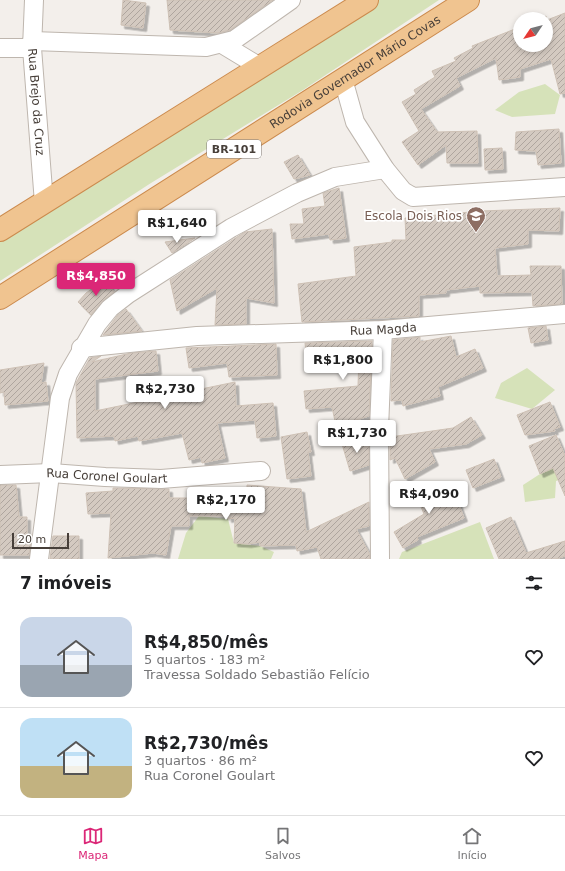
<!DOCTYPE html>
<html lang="pt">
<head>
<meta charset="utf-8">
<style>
  :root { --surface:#fff; --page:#f6f6f6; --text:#202124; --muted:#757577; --line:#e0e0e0; --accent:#db2777 }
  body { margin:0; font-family:"DejaVu Sans",sans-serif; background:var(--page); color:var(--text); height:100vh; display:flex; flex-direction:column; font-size:15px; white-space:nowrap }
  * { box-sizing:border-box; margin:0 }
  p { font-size:13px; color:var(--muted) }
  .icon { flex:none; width:22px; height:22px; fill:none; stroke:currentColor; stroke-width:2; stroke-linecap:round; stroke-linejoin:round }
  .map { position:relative; height:559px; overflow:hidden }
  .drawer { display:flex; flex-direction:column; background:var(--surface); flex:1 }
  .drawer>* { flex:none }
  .needle { width:26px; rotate:235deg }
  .fabs { position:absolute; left:513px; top:12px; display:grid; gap:8px }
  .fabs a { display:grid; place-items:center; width:40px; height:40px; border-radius:50%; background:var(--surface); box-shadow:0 2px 6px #0003; font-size:20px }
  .scale { position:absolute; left:12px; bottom:10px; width:57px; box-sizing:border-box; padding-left:4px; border:2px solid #473f39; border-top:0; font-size:11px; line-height:14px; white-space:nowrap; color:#473f39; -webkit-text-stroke:3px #fff; paint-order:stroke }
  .price { position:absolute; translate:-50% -34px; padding:0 9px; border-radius:4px; background:#fff; color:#222; font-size:13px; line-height:26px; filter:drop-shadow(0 1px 2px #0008) }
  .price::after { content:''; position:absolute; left:50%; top:24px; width:12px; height:9px; margin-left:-6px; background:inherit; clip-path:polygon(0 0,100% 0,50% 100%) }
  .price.selected { background:var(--accent); color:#fff }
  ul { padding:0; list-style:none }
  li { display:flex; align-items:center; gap:12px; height:100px; padding:0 20px }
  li+li { border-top:1px solid var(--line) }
  li span { display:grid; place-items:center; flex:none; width:112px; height:80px; border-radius:12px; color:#555 }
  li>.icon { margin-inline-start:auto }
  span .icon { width:48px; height:48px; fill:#fffc; stroke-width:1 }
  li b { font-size:17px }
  h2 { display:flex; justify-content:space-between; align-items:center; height:48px; padding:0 20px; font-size:17px }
  .menu { display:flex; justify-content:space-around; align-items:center; height:56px; border-top:1px solid var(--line); background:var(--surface); font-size:11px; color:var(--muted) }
  .menu a { display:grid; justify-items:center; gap:2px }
  .menu .selected { color:var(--accent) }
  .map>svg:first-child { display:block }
  .grass { fill:#d6e2b9 }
  .building { fill:url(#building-hatch); stroke:#cec1b5; filter:url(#shadow) }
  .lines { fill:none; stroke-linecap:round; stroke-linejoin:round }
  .minor-casing { stroke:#beb6ae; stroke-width:20 }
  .trunk-casing { stroke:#cb8a4d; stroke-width:24 }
  .minor { stroke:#fff; stroke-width:18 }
  .trunk { stroke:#f0c490; stroke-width:22 }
  .labels { text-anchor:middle; stroke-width:3.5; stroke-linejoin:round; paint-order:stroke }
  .shield { fill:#fff; stroke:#7e7974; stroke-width:1 }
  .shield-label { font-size:11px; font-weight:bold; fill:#473f39 }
  .street-label { font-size:12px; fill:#473f39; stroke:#fff }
  .education-label { font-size:12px; fill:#785e54; stroke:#fff; text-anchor:end }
</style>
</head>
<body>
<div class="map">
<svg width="565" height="559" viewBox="0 0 565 559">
  <defs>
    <pattern id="building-hatch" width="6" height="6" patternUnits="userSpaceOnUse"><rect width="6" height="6" fill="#d4cac1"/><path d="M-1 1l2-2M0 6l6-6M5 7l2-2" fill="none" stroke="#aea59e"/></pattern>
    <filter id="shadow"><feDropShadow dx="3.5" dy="3.5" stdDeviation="0" flood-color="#0004"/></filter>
  </defs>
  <rect width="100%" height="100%" fill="#f3efeb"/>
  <path class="grass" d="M378 0H439L303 90 151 183 0 281V240Z
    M545 84 560 95 555 114 512 117 495 110 519 92Z
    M527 368 555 390 532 409 495 398 501 383Z
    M565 463V478L556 481 555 498 525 502 523 485 540 474Z
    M199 516 228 519 234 543 260 546 274 552 271 559H178L186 533Z
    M480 522 494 559H399L402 552Z"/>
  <path class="building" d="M123 0 146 3 143 28 121 25Z
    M167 0H273L230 30 218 33 170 30Z
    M565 13V93L560 94 551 59 520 69V77L499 80 496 58 456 78 460 86 421 109 437 132 477 131 478 163H447L446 145 418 165 402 142 419 131 402 102 416 94 414 90 435 77 432 71 456 61 454 58 473 48 472 46 520 27V45H546V19H539L546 16 547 20Z
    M559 129 561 163 538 165 536 151 515 150 516 132Z
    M502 148 503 169 485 170 484 149Z
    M298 155 310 175 294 179 284 162Z
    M339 188 346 238 330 240 329 234 292 239 290 224H304L302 209 325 206 323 193Z
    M560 208 559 231 528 230V244L495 248 497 276 531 275 530 266H561L562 304 533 306 532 292 480 293V286L446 290V293L419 295V316L302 322 298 284 356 276 354 247 392 242V240H406L405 218 481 211Z
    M272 229 274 303 246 298V324L215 325 217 288 177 311 170 280 245 232Z
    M195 238 172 253 165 242Z
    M106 279 114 292 102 301 91 315 78 302 86 293Z
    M126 309 142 331 103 335 117 316Z
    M546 326 548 340 531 343 528 328Z
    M451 336 456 357 475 349 483 368 438 387 440 396 403 406 402 400 391 401 393 340 420 337V342Z
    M372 341 369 416 336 426 332 407 306 409 304 391 358 386 359 355 331 362V359L307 362 305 343Z
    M276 344 277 375 229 377 227 363 189 368 186 348Z
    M156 351 158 371 95 379V411L235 382 236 406 273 403 276 436 257 438 255 420 217 423 225 458 202 463 201 457 189 460 182 433 139 441 138 436 115 441 114 436 77 438 76 383 90 358 101 356 92 362 131 353Z
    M44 363 41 383 46 382 48 401 5 405 4 392 0 393V370Z
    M550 402 560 427 554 429 555 431 525 435 517 415Z
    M471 417 482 435 466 444 429 449 435 462 405 479 395 458 390 460V437L453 428Z
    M307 432 311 452H308L311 476 287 479 281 437Z
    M556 435 565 456V496L553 468 540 474 529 446Z
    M369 440V465L350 471 342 444Z
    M494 459 501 477 473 488 466 470Z
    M436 482 447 507 458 502 464 518 417 537 418 540 403 548 394 532 424 514 414 490Z
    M0 485H16L19 517H27V535H32L29 555H0Z
    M247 485 301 489 306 532 369 502V526L356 529 369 553 370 559H321L317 547 297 551 296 545 260 546V542L248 544 234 543 235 518 228 519V516H189V526H171L166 555 153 553 108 558 111 513 88 514 86 493 113 491V488L169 489V498H216L247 494Z
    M511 517 526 553 565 541V556L556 559H499L486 528Z
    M53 536H79V559H50Z"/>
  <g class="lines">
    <defs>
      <g id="minor">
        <path id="s1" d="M34 0 32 48 44 203"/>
        <path d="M32 41 206 47 234 40 291 0"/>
        <path d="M222 44 260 67"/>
        <path d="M0 48H32"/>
        <path d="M343 79 355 122 385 169 403 191 413 197 565 187"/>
        <path id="s2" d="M81 348 197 336 383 330 565 314"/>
        <path id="s3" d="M0 475 51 473 105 477 161 479 261 471"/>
        <path d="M39 559 60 398 68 374 97 324 110 308 128 294 231 228 297 193 335 177 385 169"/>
        <path d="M380 559 379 429 383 330"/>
      </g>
      <g id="trunk">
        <path d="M0 230 367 0"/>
        <path id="s4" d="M0 298 468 0"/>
      </g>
    </defs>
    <use href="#minor" class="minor-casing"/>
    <use href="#trunk" class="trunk-casing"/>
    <use href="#minor" class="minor"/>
    <use href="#trunk" class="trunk"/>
  </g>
  <defs>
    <symbol id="school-pin" viewBox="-11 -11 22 30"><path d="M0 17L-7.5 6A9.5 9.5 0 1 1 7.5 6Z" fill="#8d6e63" stroke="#fff"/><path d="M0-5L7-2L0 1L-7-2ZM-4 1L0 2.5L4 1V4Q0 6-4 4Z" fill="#fff"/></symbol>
  </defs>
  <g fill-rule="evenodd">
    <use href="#school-pin" x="465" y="205" width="22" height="30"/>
  </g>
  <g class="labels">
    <rect class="shield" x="207" y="140" width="54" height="18" rx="3"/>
    <g class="shield-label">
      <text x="234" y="153">BR-101</text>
    </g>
    <g class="street-label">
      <text dy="4" stroke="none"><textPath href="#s4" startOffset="421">Rodovia Governador Mário Covas</textPath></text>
      <text dy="4" stroke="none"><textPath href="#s1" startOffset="102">Rua Brejo da Cruz</textPath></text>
      <text dy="4" stroke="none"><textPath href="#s2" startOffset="303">Rua Magda</textPath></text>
      <text dy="4" stroke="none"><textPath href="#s3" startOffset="107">Rua Coronel Goulart</textPath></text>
    </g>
    <g class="education-label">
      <text x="462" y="220">Escola Dois Rios</text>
    </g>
  </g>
</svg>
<div class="fabs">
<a><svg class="needle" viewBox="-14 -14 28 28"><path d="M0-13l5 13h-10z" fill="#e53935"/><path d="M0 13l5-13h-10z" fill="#757577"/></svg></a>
</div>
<div class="scale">20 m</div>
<b class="price" style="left:177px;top:244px">R$1,640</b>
<b class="price selected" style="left:96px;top:297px">R$4,850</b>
<b class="price" style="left:343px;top:381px">R$1,800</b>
<b class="price" style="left:165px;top:410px">R$2,730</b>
<b class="price" style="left:357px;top:454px">R$1,730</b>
<b class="price" style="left:429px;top:515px">R$4,090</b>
<b class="price" style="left:226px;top:521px">R$2,170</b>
</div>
<section class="drawer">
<h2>7 imóveis<svg class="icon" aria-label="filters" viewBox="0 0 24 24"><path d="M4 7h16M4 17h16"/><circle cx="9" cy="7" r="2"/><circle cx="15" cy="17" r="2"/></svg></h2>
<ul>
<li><span style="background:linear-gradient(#c9d6e8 60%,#9aa5b1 0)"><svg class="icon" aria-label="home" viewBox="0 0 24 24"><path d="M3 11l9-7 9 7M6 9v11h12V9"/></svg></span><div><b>R$4,850/mês</b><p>5 quartos · 183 m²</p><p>Travessa Soldado Sebastião Felício</p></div><svg class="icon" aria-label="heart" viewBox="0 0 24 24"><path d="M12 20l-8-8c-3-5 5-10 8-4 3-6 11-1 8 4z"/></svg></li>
<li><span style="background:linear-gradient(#bfe0f5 60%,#c2b280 0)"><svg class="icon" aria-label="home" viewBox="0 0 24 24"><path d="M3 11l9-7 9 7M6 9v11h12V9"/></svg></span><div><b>R$2,730/mês</b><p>3 quartos · 86 m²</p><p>Rua Coronel Goulart</p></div><svg class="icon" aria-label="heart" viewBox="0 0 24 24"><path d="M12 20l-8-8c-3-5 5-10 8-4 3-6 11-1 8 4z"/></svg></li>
</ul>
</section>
<nav class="menu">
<a class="selected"><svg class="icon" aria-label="map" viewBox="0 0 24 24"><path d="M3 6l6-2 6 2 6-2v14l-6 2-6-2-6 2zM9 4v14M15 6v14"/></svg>Mapa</a>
<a><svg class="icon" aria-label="saved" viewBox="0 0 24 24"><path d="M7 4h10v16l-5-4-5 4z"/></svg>Salvos</a>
<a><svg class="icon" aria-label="home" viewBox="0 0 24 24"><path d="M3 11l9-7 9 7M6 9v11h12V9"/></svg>Início</a>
</nav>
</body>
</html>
